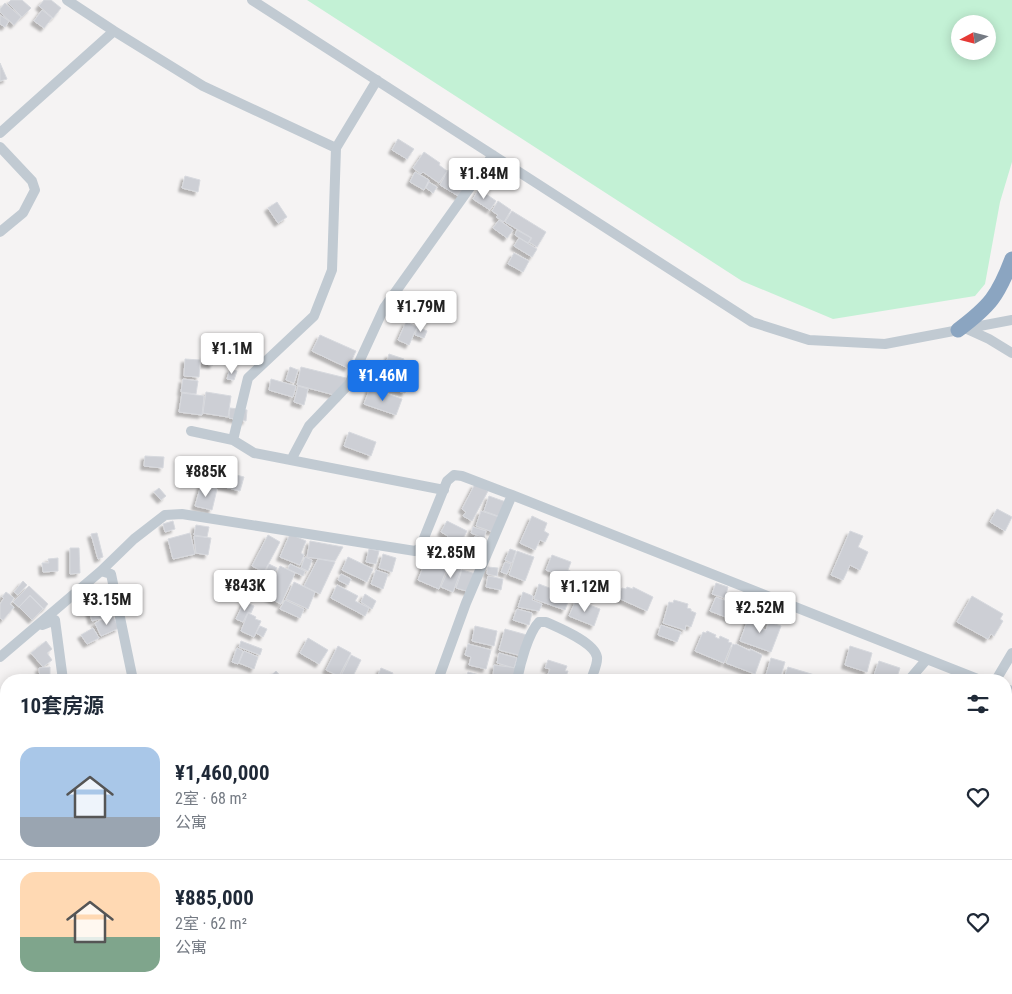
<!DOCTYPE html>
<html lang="zh">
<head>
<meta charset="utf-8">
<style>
  :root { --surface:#fff; --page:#f2f2f3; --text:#1f2937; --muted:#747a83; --line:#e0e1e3; --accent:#1a73e8 }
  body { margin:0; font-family:"Roboto Condensed","Noto Sans SC",sans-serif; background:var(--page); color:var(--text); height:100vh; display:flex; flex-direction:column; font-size:19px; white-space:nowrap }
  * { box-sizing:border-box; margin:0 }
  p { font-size:16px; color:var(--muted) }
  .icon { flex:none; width:28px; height:28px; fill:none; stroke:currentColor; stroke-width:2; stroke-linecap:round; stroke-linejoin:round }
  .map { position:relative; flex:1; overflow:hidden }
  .panel { position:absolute; left:0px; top:674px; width:1012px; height:321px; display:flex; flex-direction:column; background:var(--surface); border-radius:20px 20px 0 0; box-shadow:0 2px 12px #0003 }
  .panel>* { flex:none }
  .needle { width:32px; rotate:263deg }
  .tools { position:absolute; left:951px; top:15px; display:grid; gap:10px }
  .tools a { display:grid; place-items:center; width:45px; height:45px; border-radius:50%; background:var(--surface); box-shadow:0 2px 12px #0003; font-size:25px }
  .price { position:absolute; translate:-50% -42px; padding:0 11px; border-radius:5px; background:#fff; color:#222; font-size:16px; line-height:32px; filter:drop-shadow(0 1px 2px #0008) }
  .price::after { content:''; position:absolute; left:50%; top:30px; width:15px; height:11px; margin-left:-8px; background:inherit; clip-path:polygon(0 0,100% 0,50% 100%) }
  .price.selected { background:var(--accent); color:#fff }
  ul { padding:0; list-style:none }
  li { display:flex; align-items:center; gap:15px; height:125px; padding:0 20px }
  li+li { border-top:1px solid var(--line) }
  li span { display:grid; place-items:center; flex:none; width:140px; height:100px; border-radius:15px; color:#555 }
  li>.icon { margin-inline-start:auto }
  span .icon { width:60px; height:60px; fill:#fffc; stroke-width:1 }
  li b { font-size:21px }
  h2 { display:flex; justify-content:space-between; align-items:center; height:60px; padding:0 20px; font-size:21px }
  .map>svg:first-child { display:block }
  .green { fill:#c3f1d5; fill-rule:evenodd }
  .building { fill:#cdcfd5; stroke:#d7d9de; filter:url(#shadow) }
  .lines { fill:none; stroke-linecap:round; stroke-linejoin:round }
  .minor { stroke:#c1cad2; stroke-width:10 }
  .highway { stroke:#8ba5c1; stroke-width:15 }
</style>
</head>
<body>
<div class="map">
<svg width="1012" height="994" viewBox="0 0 1012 994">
  <defs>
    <filter id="shadow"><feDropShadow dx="-3.5" dy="3.5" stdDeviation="1" flood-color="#0004"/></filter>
  </defs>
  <rect width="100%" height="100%" fill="#f5f3f3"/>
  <path class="green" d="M307 0H1012V162L1000 202 985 284 975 296 833 319 742 281ZM960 24H988V51H960Z"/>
  <path class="building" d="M11 0H22L31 8 22 17 8 3Z
    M44 0H51L61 8 53 18 39 6Z
    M5 3 21 17 14 25 0 12V9Z
    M42 10 52 18 44 28 34 21Z
    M0 15 9 21 5 27 0 24Z
    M0 63 7 79 0 81Z
    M398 139 414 149 407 159 392 150Z
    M424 152 440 163 439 165 447 171 439 183 423 172 421 174 413 168Z
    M448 170 469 182 460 197 440 185Z
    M415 172 429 180 424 190 410 182Z
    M185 176 200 180 198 192 182 188Z
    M429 182 437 187 433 193 426 188Z
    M479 189 496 201 490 210 473 199Z
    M498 201 511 210 504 222 496 217 498 215 492 211Z
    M277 202 287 217 278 223 268 208Z
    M512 211 546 232 537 247 529 242 532 238 505 222Z
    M499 220 513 230 507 238 493 228Z
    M517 230 531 238 528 243 515 235Z
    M519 238 537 249 532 257 514 246Z
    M514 253 529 261 523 272 508 264Z
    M406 322 417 327 409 345 398 340Z
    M418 327 427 331 424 338 415 335Z
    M320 335 356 351 348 368 312 351Z
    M389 354 404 359 400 372 385 367Z
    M205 355 215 357 213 365 203 364Z
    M185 359 200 360 199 377 184 376Z
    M290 367 298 370 294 383 286 380Z
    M301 367 346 378 342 397 297 385Z
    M230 369 237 371 234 380 227 379Z
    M183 379 198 381 196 394 181 392Z
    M271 379 296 386 293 397 269 390Z
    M394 380 407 385 405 393 391 389Z
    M298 386 308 389 304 405 294 402Z
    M370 388 402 399 396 415 364 404Z
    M206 392 231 396 228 417 203 413Z
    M182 393 204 396 202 415 179 412Z
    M230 408 247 410 246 421 229 418Z
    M349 432 376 442 371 456 344 446Z
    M145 456 164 457 163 468 144 466Z
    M206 467 244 477 240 491 202 481Z
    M475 484 488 491 472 521 463 516 466 512 462 509Z
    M201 485 217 489 212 510 195 506Z
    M159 488 166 496 161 500 154 492Z
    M489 496 506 502 501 517 484 511Z
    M997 509 1012 517 1005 531 990 522Z
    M481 511 499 517 493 532 476 526Z
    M532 516 547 523 544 531 549 534 545 542 540 540 535 550 520 543Z
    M173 521 175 529 165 532 163 524Z
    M447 521 467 531 459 546 446 539 448 536 441 532Z
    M196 525 209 527 207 537 194 535Z
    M473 527 486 531 484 538 471 533Z
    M850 531 863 536 858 547 868 552 860 570 850 565 843 580 831 575Z
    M97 533 103 557 98 559 91 534Z
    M190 533 195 554 173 559 168 539Z
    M290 534 306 541 301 553 304 555 300 565 280 557Z
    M268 535 280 542 264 572 252 566Z
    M194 536 211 538 208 555 196 553Z
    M475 536 490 543 482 560 467 552Z
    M442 540 460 548 456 556 439 549Z
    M310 541 343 547 335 561 307 557Z
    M70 548H79L80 573 70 574Z
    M369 549 379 551 376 564 366 562Z
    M510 549 516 551 512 563 505 560Z
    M517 551 534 557 525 581 509 575Z
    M383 554 396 558 392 572 379 568Z
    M552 555 571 562 568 570 572 572 569 579 546 570Z
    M305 557 312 560 308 571 301 568Z
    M348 557 373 569 367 582 342 570Z
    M427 557 448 565 439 589 418 580Z
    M58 558V571L43 572 42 563H49L48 559Z
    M318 559 335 562 320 594 304 586Z
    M505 562 511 564 507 574 501 572Z
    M269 564 277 568 264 595 257 592Z
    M290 564 305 571 303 576 288 569Z
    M280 566 295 573 281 604 266 596Z
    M450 566 461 570 453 592 441 587Z
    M488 567 498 568 497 576 487 574Z
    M376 570 388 574 383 589 371 584Z
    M462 570 476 574 470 592 456 588Z
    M596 573 611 578 610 581 618 584 613 598 599 593 596 599 583 594 586 585 583 584 586 575 589 576 590 574 596 575Z
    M341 574 351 579 348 585 338 580Z
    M488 576 503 579 501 590 486 587Z
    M23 581 27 585 18 595 14 592Z
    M294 582 315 592 308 609 286 599Z
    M716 583 728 587 725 598 712 594Z
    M539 584 570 596 565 610 534 599Z
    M337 585 358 596 355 601 369 608 365 616 331 598Z
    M29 586 48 604 44 609 30 595 19 607 13 602Z
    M627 587 633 589V587L653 597 647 611 618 598 622 588 626 589Z
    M6 592 14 598 10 604 14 607 3 620 0 618V604L4 598 2 597Z
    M523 592 533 596 532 600 542 604 539 611 518 607Z
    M365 594 376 601 372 609 361 602Z
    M30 596 43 609 32 620 19 607Z
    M97 596 102 618 92 621 86 598Z
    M972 596 1003 614 1000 619 1003 621 994 636 991 634 988 639 957 622Z
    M716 597 736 605 731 619 710 611Z
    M285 600 304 609 300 618 280 609Z
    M576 600 600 609 594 626 569 616Z
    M674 600 688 604 687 608 691 609V611L696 613 691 627 686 625 685 630 663 623 669 602 673 603Z
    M244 602 254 606 251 613 248 612 243 622 236 619Z
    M517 609 532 613 529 625 513 620Z
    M764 612 772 615 768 624 761 621Z
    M248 613 256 617 255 619 261 621 254 637 241 631Z
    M750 614 761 619 757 627 766 630 769 622 781 626 771 652 740 641Z
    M112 615 119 628 101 636 95 623Z
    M661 625 681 632 677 642 658 635Z
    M260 626 267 629 263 637 256 633Z
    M475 626 497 631 494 646 472 641Z
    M93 628 99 638 87 644 81 635Z
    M505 629 527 635 522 656 499 650Z
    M707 631 716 635 715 637 719 639 720 636 729 640 728 642 732 643 724 663 695 651 703 632 706 633Z
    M308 638 328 650 319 664 300 653Z
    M46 641 52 649 47 653 52 660 43 667 31 653Z
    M241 641 262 649 260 655 239 647Z
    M468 644 491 650 486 669 469 665 471 657 465 655Z
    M733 644 735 645 736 644 750 651V649L762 655 755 674 726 663Z
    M338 646 351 653 339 676 326 670Z
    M850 646 872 653 867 672 845 665Z
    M237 648 243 651 238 664 232 662Z
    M244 651 258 657 254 669 239 663Z
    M499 653 517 658 514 668 497 663Z
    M351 655 361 660 351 680H348L341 676Z
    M771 658 785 662 780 679 766 675Z
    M548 660 567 666 565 671H568L565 680H557L547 677 550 669 545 668Z
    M879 661 900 668 896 680H876L878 676 874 675Z
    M494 665 517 668 513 680 493 677Z
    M50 667V678L40 679 39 668Z
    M788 667 818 676 817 680H783Z
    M381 668 393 673 390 680H376Z
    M276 671 284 680H266Z
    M468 672 484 676V678L489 680H466Z
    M1012 707V753L1006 750V721Z
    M1011 866 1012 884 1011 885 1006 876V869Z
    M1012 960V975L1007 979 1006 963Z
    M543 989H547L564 994H542Z"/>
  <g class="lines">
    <path class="minor" d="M67 0 114 31 203 86 336 148
      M252 0 752 322 809 340 885 344 1012 320
      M0 133 114 31
      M0 147 32 181 35 190 23 213 0 232
      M967 329 989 339 1012 353
      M191 431 233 440 254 453 444 490
      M233 440 248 378 314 316 332 270 336 148 377 80
      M291 460 309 426 349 384 384 308 493 155
      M101 571 111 574 133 680
      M42 625 55 620 63 680
      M0 657 101 571 134 539 165 515 182 514 415 551 420 548 447 481 454 475 462 476 512 495 980 680
      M438 680 466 603 512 495
      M517 680C520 665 528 633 539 622H546C559 628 594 642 597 657 598 664 593 673 591 680
      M909 680 927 659
      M996 680 1012 653
      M1006 689 1012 691
      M1006 809 1012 813
      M0 836 6 837
      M1006 908 1012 920
      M1006 934 1012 931
      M153 989 156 994
      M955 989 957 994
      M342 994 344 989
      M412 994 414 989
      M934 994 942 989"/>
    <path class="highway" d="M958 330C990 306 998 296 1012 259"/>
  </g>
</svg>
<div class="tools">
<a><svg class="needle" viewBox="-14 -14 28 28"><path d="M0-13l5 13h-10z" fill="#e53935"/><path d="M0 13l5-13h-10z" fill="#747a83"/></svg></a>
</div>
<b class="price" style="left:484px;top:200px">¥1.84M</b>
<b class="price" style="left:421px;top:333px">¥1.79M</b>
<b class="price" style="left:232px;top:375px">¥1.1M</b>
<b class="price selected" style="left:383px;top:402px">¥1.46M</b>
<b class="price" style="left:206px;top:498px">¥885K</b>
<b class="price" style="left:451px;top:579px">¥2.85M</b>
<b class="price" style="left:245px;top:612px">¥843K</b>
<b class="price" style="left:585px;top:613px">¥1.12M</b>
<b class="price" style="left:107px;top:626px">¥3.15M</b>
<b class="price" style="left:760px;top:634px">¥2.52M</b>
<section class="panel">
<h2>10套房源<svg class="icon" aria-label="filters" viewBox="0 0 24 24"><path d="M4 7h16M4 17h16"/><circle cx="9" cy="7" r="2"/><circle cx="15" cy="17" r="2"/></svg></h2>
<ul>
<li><span style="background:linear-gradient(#a9c7e8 70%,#9aa5b1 0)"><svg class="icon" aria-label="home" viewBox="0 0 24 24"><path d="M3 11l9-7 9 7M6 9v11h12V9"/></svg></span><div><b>¥1,460,000</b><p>2室 · 68 m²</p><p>公寓</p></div><svg class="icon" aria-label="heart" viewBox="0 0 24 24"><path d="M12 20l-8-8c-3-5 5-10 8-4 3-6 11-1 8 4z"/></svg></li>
<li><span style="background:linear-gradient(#ffd9b3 65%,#7fa58c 0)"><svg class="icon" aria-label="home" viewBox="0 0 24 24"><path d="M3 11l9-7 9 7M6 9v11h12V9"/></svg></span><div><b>¥885,000</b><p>2室 · 62 m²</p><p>公寓</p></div><svg class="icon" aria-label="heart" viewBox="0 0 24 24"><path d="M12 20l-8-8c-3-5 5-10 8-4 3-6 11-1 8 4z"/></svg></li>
</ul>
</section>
</div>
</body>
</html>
